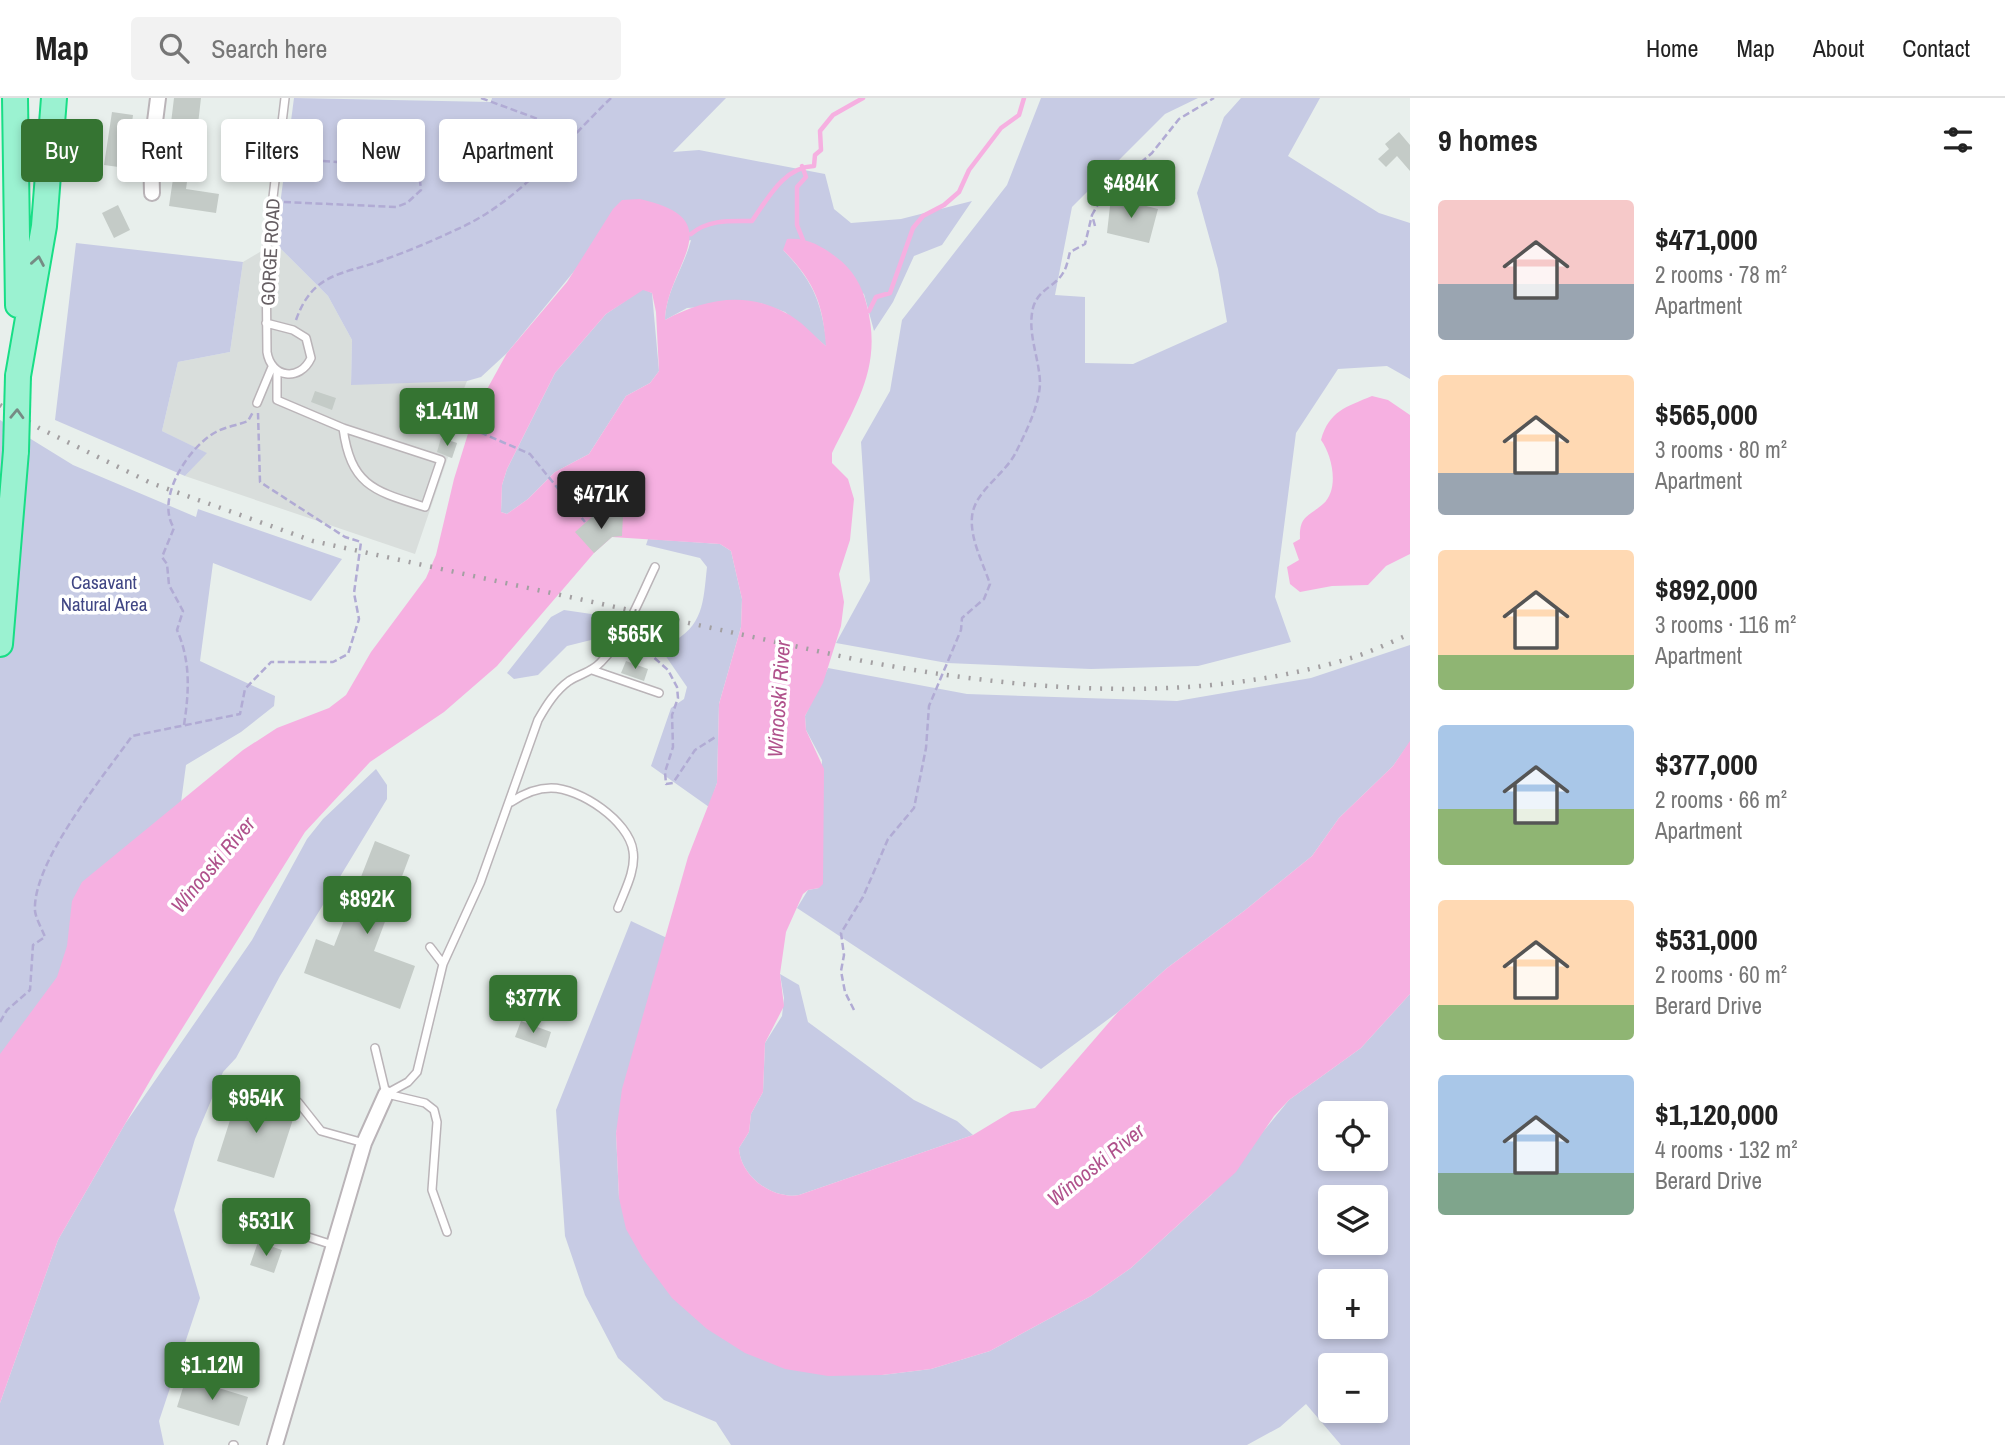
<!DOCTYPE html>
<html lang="en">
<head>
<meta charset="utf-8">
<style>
  :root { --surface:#fff; --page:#f2f2f2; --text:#222; --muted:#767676; --line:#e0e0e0; --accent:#357432 }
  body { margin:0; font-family:"Archivo Narrow",sans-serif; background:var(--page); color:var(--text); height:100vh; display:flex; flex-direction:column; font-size:26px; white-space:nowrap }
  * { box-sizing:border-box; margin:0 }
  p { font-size:23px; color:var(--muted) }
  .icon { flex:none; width:38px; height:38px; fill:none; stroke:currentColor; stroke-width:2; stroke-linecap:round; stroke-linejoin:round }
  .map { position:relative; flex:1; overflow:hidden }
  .side { display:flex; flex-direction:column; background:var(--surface); width:595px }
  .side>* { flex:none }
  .hud { position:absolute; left:21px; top:21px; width:665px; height:63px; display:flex; gap:14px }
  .buttons { position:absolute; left:1318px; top:1003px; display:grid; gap:14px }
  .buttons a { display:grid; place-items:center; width:70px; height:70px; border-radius:7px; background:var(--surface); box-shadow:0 4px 10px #0003; font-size:35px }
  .price { position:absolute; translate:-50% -60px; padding:0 16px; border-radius:7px; background:var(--accent); color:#fff; font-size:23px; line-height:46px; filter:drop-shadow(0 2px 4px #0008) }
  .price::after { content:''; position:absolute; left:50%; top:42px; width:21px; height:16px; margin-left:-10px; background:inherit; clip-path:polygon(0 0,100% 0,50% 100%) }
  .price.active { background:#222; color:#fff }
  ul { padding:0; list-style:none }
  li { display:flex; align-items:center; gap:21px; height:175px; padding:0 28px }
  li span { display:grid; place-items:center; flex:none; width:196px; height:140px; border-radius:7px; color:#555 }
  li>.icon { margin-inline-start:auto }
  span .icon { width:84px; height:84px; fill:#fffc; stroke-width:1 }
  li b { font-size:30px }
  h2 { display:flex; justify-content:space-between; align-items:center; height:84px; padding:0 28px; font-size:30px }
  .chip { padding:0 24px; border-radius:7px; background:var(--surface); box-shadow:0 4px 10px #0003; font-size:24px; line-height:63px }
  .chip.active { background:var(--accent); color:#fff }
  header { display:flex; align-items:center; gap:42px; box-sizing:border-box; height:98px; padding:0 35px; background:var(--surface); border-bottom:2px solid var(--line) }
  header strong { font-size:33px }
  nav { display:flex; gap:38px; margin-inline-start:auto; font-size:24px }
  .search { width:490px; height:63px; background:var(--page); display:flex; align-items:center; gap:18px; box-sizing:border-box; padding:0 24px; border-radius:7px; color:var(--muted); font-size:26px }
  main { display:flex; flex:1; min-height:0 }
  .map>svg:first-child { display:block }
  .industrial { fill:#d9dedc }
  .green { fill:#c7cbe4; fill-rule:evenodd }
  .water { fill:#f6b0e1; fill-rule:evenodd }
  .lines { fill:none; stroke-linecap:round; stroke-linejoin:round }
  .stream { stroke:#f6b0e1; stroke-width:4.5 }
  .building { fill:#c4cbc7 }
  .lane-casing { stroke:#bab4b8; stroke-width:10 }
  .street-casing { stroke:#bab4b8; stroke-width:18 }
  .highway-casing { stroke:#18de86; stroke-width:28 }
  .path { stroke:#b1abd4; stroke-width:2.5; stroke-dasharray:7 3.5; stroke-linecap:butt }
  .lane { stroke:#fff; stroke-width:7 }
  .street { stroke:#fff; stroke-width:14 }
  .highway { stroke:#9bf2d1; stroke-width:24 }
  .rail { stroke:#a3a0a2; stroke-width:4.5; stroke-dasharray:2 9; stroke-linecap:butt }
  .highway-bridge-casing { stroke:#18de86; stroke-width:28; stroke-linecap:butt }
  .highway-bridge { stroke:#9bf2d1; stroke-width:24 }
  .oneway { stroke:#768b84 }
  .labels { text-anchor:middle; stroke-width:7; stroke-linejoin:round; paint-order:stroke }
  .street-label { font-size:19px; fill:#665f63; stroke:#fff }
  .park-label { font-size:19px; fill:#404684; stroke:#fff }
  .water-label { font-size:21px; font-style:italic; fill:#b0528c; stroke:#fff }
</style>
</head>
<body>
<header>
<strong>Map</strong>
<div class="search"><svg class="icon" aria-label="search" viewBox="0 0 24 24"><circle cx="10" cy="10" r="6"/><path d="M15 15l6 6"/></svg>Search here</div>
<nav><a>Home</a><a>Map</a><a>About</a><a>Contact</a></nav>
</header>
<main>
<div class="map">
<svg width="1410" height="1347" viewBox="0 0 1410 1347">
  <rect width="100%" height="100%" fill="#e8efec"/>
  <path class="industrial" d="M275 145 328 198 352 242 351 286 467 283 444 341 457 345 452 360 448 359 415 456 185 378 206 355 162 333 178 264 230 254 243 164Z"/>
  <path class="green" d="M294 0 491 4 492 0H726L673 54 699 52 825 76 834 111 851 125 901 121 972 103 942 147 914 158 893 204 874 233 864 196 783 152C814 184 822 205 827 249L785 214 760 205 687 210 665 222C666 192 684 170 691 142L580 166 507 255 481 279 467 283 351 287 352 242 328 198 275 145Z
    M1041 0H1198L1165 16 1072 109 1055 197 1085 199V265L1133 266 1227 224 1218 171 1197 95 1224 19 1241 0H1320L1288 58 1379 115 1410 125V281L1387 268 1338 271 1296 335 1275 499 1291 544 1198 568 1091 571 947 565 836 545 870 483 861 344 890 293 902 222 1007 87Z
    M76 145 243 164 230 254 178 264 162 333 207 355 185 378 55 322Z
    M643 191 652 195 659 273 650 285 626 298 589 356 555 374 528 401 507 416 501 414 502 387 507 371 555 275 606 216Z
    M0 322 73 367 196 419 198 411 342 461 311 503 213 465 200 563 275 598 274 608 241 634 186 667 176 742 0 1164Z
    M648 441 720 446 731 453 742 501 741 529 719 606 717 685 709 709 651 668 671 610 684 601 687 589 665 557 669 546C704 528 703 505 707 469L700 460 646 447Z
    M564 512 605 518 607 528 599 540 567 548 538 577 514 581 507 575 551 519Z
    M1410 547V644L1393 668 1339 720 1312 758 1244 813 1167 870 1118 914 1041 971 797 810 808 792 819 790 822 662 806 632 805 618 828 570 967 596 1177 603 1311 580Z
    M376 671 387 687V701L280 878 236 960 223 974 195 1041 174 1112 200 1200 159 1323 164 1347H0V1305L58 1142 125 1026 252 842 307 741 323 721Z
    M631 823 667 840 616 1035 619 1100 882 1277 931 1271 990 1253 1091 1198 1131 1170 1211 1097 1289 1002 1361 950 1410 896V1347H1341L1306 1306 1280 1329 1247 1347H731L716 1324 664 1302 618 1260 585 1197 565 1138 556 1012ZM1330 1015H1376V1060H1330ZM1330 1099H1376V1144H1330ZM1330 1183H1376V1228H1330ZM1330 1267H1376V1312H1330Z
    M780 876 799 887 808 924 914 1002 957 1023 973 1037 799 1097C773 1102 740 1078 739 1050L749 1034 751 1016 763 994 765 945 782 918 784 900Z"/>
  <path class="water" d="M640 101C733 122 667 166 665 222 703 201 745 193 784 214 801 222 813 237 826 248 823 205 814 183 783 152L787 141C806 139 822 148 836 159 852 170 863 189 867 208 882 267 858 303 832 355V365L848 381 854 401 850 442 839 476 844 504 841 528 823 585 805 618 806 632 824 671 823 786 819 790 808 792 803 796 786 834 780 876 784 908 765 945 763 994 751 1016 749 1034 739 1050C740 1078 773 1102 799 1097L973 1037 1011 1014 1035 1010 1118 914 1167 870 1244 813 1312 758 1339 720 1393 668 1410 643V896L1361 950 1289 1002 1274 1018 1236 1074 1131 1170 1091 1198 990 1253 931 1271 882 1277 828 1278 785 1271 745 1255 707 1231 672 1200 643 1161 626 1131 619 1100 616 1035 622 991 688 759 717 685 719 606 741 529 742 501 731 453 720 446 612 439 594 455 497 568 444 614 370 664 305 734 155 974 58 1142 0 1305V956L57 879 67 848 72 803 82 784 243 652 277 630 329 610 346 597 371 554 426 480 436 457 454 381 475 313 507 255 567 184 613 111 622 102ZM643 192 652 195 656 214 659 273 650 285 626 298 589 356 555 374 528 401 507 416 501 414 502 387 507 371 555 275 606 216Z
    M1372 298 1388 302 1410 317V456L1386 468 1368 487 1332 488 1300 494 1290 486 1287 469 1299 462 1293 445 1300 441C1299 418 1308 419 1323 406 1340 391 1332 357 1321 342 1329 313 1346 309 1372 298Z"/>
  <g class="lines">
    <path class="stream" d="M802 68 806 79 797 89V127L803 142
      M691 136C709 121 731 123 752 123 768 100 784 69 814 68L815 57 821 52 820 33 833 17 863 0
      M869 213 876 199 890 195 913 130 923 118 944 107 959 94 969 72 1001 30 1019 17 1024 0"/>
  </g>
  <path class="building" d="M174 0H201L197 35 174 32 175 26 171 25Z
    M112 14 133 17 126 70 104 67Z
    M1399 34 1410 47V73L1397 58 1386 69 1378 61 1389 51 1385 46Z
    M171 53 191 55 186 91 219 96 216 115 169 108 174 74H169Z
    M1111 99 1158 111 1149 145 1107 135Z
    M118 107 130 132 114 140 102 115Z
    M315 293 336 300 332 312 311 304Z
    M441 340 457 345 452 360 437 354Z
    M623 417 622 438 612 439 594 455 575 434 593 418Z
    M626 563 648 571 644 583 621 575Z
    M375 743 410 757 374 853 415 868 400 911 304 875 316 841 334 848Z
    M521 923 551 934 546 950 515 939Z
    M239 994 296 1012 274 1080 217 1063Z
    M258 1144 282 1152 274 1175 250 1167Z
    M186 1280 248 1299 239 1328 177 1309Z"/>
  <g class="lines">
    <defs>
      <path id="lane" d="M266 225 293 232 306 240 311 260C300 284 271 280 267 254L266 157 285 0
        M277 273V302L343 330 441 362 425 409C374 393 351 388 343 330
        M257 305 272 269
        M592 572 659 595
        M511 704C523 696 536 690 551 690 580 690 629 723 633 753 636 772 625 792 618 810
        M430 849 443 866
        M375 950 386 996
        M242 987 298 1004 321 1033 364 1045
        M386 996 408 984 417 974 443 866 480 785 538 622C546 608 555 593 569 583 580 576 592 574 601 564 625 540 640 500 655 469
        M387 996 425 1005 434 1012 437 1024 432 1092 447 1134
        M227 1113 333 1147
        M233 1347H234"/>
      <path id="street" d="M152 95 151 55 158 0
        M275 1347 364 1045 386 996"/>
      <path id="highway" d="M15 0 18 207
        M18 278 44 128 54 0
        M0 546 16 353"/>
    </defs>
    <use href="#lane" class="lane-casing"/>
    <use href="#street" class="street-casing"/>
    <use href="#highway" class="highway-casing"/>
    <path class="path" d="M481 0 538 21 548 48 557 53
      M284 104 396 109 407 105 421 92 419 75 414 69 307 62 287 55
      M1095 128 1092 117 1104 96 1152 55 1179 21 1214 0
      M296 222C313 174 342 177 383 162 409 153 437 141 462 129 522 101 564 45 611 0
      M461 326 530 356 585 424
      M631 539 668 572 677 589 678 600 672 617 673 649 665 674 666 686 673 685 695 652 717 638
      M184 627C189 594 191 564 177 532L183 513 169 487 167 466 162 459 174 430C155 401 188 349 216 334 225 329 238 327 248 323L253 314
      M854 912 845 894 841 873 844 857 841 835 863 799 888 741 914 710 926 650 929 608 961 532 962 520 984 501 990 486C983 465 970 441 972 419 974 393 1005 377 1016 354 1026 334 1040 306 1040 284 1039 259 1027 235 1033 210 1038 191 1055 189 1063 175 1067 169 1068 161 1070 154L1085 146 1092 117
      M0 924 7 912 30 892 33 847 45 839C42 831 36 821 35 813 32 764 104 678 132 638L240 616 245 591 271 564H333L348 556 359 521 354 495 361 444 345 439 260 384 258 315"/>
    <use href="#lane" class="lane"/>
    <use href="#street" class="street"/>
    <use href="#highway" class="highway"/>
    <path class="rail" d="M0 307 39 330 151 385 313 443 863 563C1023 593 1193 608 1351 560 1371 554 1391 544 1410 536"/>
    <defs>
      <path id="highway-bridge" d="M16 353 18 278"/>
    </defs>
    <use href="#highway-bridge" class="highway-bridge-casing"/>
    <use href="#highway-bridge" class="highway-bridge"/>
  </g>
  <defs><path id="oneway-chevron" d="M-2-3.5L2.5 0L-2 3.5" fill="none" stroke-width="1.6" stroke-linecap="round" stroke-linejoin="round" transform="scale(1.75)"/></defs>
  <g class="oneway">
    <use href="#oneway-chevron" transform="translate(38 163) rotate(-80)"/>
    <use href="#oneway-chevron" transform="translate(17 316) rotate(-88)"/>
  </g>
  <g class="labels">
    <g class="street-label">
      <text transform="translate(270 154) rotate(-87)" y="7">GORGE ROAD</text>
    </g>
    <g class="park-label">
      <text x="104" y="491">Casavant<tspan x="104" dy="22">Natural Area</tspan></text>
    </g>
    <g class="water-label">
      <text transform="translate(779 601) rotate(-86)" y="7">Winooski River</text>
      <text transform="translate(213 767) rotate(-50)" y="7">Winooski River</text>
      <text transform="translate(1096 1067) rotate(-39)" y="7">Winooski River</text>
    </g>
  </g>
</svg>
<div class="buttons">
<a><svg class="icon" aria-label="locate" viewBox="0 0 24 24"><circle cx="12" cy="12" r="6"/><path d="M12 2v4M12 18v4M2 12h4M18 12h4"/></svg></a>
<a><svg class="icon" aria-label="layers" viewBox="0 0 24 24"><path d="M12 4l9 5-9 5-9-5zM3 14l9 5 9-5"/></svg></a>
<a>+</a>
<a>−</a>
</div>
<b class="price" style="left:1131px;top:122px">$484K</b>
<b class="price" style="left:447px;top:350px">$1.41M</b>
<b class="price active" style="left:601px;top:433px">$471K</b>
<b class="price" style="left:635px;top:573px">$565K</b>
<b class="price" style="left:367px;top:838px">$892K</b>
<b class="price" style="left:533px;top:937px">$377K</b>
<b class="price" style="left:256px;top:1037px">$954K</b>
<b class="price" style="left:266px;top:1160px">$531K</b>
<b class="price" style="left:212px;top:1304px">$1.12M</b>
<div class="hud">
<a class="chip active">Buy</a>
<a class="chip">Rent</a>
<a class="chip">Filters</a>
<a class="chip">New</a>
<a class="chip">Apartment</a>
</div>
</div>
<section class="side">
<h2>9 homes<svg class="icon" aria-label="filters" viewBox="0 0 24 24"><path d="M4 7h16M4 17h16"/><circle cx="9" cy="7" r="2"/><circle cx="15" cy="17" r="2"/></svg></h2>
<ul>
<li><span style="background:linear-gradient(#f6c9c9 60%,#9aa5b1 0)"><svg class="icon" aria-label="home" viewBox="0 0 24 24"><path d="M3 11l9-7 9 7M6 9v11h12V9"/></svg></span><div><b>$471,000</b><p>2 rooms · 78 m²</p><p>Apartment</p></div></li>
<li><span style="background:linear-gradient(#ffd9b3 70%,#9aa5b1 0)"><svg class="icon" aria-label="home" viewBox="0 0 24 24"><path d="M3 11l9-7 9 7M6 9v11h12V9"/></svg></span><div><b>$565,000</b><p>3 rooms · 80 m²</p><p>Apartment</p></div></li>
<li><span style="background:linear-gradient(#ffd9b3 75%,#8fb573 0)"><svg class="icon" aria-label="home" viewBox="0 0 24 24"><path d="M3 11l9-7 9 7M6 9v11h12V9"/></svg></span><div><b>$892,000</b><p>3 rooms · 116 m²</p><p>Apartment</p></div></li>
<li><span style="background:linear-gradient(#a9c7e8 60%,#8fb573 0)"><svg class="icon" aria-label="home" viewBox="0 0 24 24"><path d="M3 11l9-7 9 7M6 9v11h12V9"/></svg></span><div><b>$377,000</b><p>2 rooms · 66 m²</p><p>Apartment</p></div></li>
<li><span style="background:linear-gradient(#ffd9b3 75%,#8fb573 0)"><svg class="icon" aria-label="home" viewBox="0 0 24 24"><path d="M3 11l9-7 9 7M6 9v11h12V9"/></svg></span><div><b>$531,000</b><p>2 rooms · 60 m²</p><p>Berard Drive</p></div></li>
<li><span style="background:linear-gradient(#a9c7e8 70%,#7fa58c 0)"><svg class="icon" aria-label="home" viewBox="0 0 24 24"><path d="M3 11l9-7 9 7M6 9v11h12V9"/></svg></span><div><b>$1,120,000</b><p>4 rooms · 132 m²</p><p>Berard Drive</p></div></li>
</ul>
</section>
</main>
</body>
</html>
